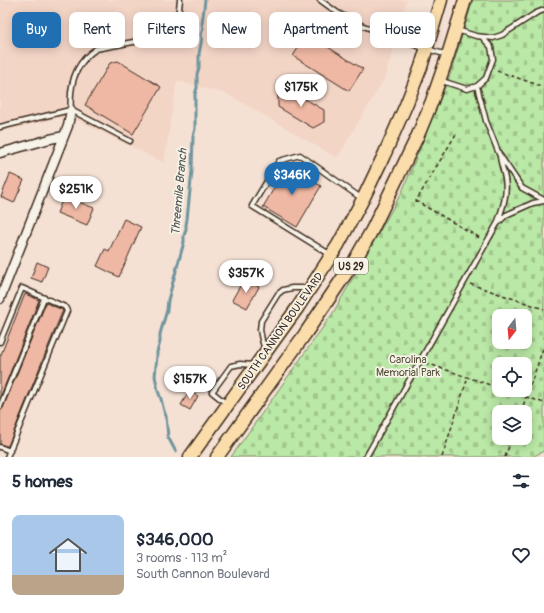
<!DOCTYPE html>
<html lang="en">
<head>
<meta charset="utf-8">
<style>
  :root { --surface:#fff; --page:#f2f2f3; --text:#1f2937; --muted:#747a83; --accent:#1f6fb2 }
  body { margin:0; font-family:Pangolin,sans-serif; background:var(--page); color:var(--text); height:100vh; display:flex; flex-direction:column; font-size:15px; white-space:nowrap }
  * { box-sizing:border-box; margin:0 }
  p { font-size:13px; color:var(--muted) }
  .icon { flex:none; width:22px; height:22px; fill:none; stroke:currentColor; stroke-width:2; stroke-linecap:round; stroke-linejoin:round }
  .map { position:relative; height:457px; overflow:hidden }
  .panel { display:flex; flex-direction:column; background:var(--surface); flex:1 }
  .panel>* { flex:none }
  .guide { position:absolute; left:12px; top:12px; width:520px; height:36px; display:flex; gap:8px }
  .needle { width:26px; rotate:196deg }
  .fabs { position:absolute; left:492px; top:309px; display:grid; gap:8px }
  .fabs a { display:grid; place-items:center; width:40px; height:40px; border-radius:8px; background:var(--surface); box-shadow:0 2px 10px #0003; font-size:20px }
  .price { position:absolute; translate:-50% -34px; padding:0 9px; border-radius:14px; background:#fff; color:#222; font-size:13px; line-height:26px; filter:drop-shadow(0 1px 2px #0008) }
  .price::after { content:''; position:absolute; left:50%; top:24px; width:12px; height:9px; margin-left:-6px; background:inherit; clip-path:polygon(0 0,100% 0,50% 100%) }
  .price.on { background:var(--accent); color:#fff }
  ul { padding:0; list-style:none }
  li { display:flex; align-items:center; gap:12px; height:100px; padding:0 12px }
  li span { display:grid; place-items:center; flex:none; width:112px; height:80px; border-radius:8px; color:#555 }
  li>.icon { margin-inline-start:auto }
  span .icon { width:48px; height:48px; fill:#fffc; stroke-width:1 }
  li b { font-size:17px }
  h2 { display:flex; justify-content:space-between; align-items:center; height:48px; padding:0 12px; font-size:17px }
  .chip { padding:0 14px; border-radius:8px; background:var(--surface); box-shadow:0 2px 10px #0003; font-size:14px; line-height:36px }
  .chip.on { background:var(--accent); color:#fff }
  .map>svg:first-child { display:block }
  .built { fill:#f3d5c6 }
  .cemetery { fill:url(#cemetery-stones); stroke:#7a8962; fill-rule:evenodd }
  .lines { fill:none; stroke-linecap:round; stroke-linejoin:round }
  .stream { stroke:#6f959e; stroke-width:3 }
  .building { fill:#efb8a4; stroke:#3b2a1e }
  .lane-casing { stroke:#3b2a1e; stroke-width:7 }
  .street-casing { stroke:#3b2a1e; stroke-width:11 }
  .primary-casing { stroke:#3b2a1e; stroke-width:15 }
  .path { stroke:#3b2a1e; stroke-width:1.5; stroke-dasharray:4 3; stroke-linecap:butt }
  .lane { stroke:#f7f3e8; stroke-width:4 }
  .street { stroke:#f7f3e8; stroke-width:8 }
  .primary { stroke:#faddab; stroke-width:12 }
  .labels { text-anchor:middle; stroke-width:3.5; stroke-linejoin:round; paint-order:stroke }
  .shield { fill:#f7f3e8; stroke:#73665b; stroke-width:1 }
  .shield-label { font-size:10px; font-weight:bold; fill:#3b2a1e }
  .street-label { font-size:11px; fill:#3b2a1e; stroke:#f7f3e8 }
  .park-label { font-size:11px; fill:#545039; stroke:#f7f3e8 }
  .water-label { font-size:12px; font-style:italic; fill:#515653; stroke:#f7f3e8 }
</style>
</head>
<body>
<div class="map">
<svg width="544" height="457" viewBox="0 0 544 457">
  <defs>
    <pattern id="cemetery-stones" width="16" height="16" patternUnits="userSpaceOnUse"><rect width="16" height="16" fill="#bae8a6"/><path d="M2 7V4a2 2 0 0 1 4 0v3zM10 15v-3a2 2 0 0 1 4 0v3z" fill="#a1c78e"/></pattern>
  </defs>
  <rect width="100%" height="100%" fill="#f5e1d4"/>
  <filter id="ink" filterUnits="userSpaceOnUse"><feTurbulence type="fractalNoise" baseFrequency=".025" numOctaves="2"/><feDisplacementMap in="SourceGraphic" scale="8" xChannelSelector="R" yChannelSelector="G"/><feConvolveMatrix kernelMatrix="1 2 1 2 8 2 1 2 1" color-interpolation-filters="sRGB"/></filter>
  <g filter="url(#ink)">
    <path class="built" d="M0 0H409L406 2 385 78 337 158 227 94 177 81 164 163 79 121 59 118 0 132Z"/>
    <path class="cemetery" d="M473 0H544V451L532 457H231L333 313 402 192 450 75ZM499 316H525V342H499ZM499 364H525V390H499ZM499 412H525V438H499Z"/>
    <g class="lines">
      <path class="stream" d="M176 452 168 437 166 416 164 411 161 399 158 391 155 376 157 356V352L160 342V334L167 310 168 300 184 242V236L186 229V225L187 219 192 171 193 136 195 129V94L197 88V74L199 68V54L202 38 201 35 203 28 202 24 205 0"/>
    </g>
    <path class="building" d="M307 34 363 69 349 91 293 56Z
      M118 61 161 87 133 134 85 105 110 63Z
      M286 88 324 110V122L313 128 278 107V95Z
      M287 166 321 186 297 227 263 207Z
      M10 174 24 180 14 203 1 197Z
      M64 196 94 208 87 225 57 213Z
      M124 219 141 227 119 277 97 266 105 249 109 251Z
      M37 262 48 267 42 282 31 278Z
      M244 279 259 287 247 308 232 300Z
      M25 294 39 300 0 398V357Z
      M46 303 63 310 8 446H6L0 444V410L3 408Z
      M189 391 198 396 190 410 181 405Z"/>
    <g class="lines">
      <defs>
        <path id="lane" d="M320 0 338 13 361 25 408 43 447 55
          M457 30 476 36 493 38 502 35 536 13 544 10
          M442 81 467 89 477 86 486 78 493 59 491 47 482 37
          M477 86 486 121 499 154 522 188 544 200
          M71 110C69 86 75 63 96 49L176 34 180 0
          M71 110 130 141
          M0 127 70 110
          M500 157C501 164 504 172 505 179 508 194 502 210 497 224L506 215 533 203 544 201
          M331 255 252 206 279 161 300 155 361 198
          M0 342 22 288 65 307 67 311 7 457
          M265 350 262 340 260 330 261 321 278 294 283 290 292 288H308
          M227 404 212 392 231 366 240 364 254 365
          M0 407 44 298
          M0 447 10 451
          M366 457 497 224"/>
        <path id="street" d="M0 153 50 139 64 136
          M0 299 68 126 71 110"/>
        <path id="primary" d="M190 457 298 307 338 245 363 199 385 153 406 105 421 67 441 0
          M217 457 305 334 355 260 372 230 418 135 432 101 448 55 465 0"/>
      </defs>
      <use href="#lane" class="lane-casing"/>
      <use href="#street" class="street-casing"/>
      <use href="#primary" class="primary-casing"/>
      <path class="path" d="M497 71 544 87
        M456 134 416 201 480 238
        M470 284 544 309
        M426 363 499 388
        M506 390 544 403
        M521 412 544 346
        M442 457 468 377
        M505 457 512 438"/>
      <use href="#lane" class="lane"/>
      <use href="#street" class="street"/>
      <use href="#primary" class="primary"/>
    </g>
  </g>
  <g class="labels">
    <rect class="shield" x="334" y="258" width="34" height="16" rx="3"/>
    <g class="shield-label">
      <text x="351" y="270">US 29</text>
    </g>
    <g class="street-label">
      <text transform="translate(280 331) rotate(-55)" y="4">SOUTH CANNON BOULEVARD</text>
    </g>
    <g class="park-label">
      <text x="408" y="363">Carolina<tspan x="408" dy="13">Memorial Park</tspan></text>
    </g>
    <g class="water-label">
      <text transform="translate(179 192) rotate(-85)" y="4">Threemile Branch</text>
    </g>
  </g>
</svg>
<div class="fabs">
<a><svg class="needle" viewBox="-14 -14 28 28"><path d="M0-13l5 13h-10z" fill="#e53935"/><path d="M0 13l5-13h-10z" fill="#747a83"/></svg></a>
<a><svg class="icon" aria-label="locate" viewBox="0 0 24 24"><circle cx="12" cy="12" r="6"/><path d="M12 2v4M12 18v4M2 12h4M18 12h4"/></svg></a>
<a><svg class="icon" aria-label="layers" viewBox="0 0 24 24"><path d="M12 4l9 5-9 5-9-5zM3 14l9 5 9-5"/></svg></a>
</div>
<b class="price" style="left:301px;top:108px">$175K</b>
<b class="price on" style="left:292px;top:196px">$346K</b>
<b class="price" style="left:76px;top:210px">$251K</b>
<b class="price" style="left:246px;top:294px">$357K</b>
<b class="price" style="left:190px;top:400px">$157K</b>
<div class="guide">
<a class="chip on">Buy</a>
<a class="chip">Rent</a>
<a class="chip">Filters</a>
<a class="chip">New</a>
<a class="chip">Apartment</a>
<a class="chip">House</a>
</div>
</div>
<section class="panel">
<h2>5 homes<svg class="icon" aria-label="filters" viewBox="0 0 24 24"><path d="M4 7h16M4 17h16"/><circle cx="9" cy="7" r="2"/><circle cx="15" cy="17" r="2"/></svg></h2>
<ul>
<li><span style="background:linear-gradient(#a9c7e8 75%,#b9a48a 0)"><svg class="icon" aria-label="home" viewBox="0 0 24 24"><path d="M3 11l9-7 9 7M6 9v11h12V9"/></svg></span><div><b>$346,000</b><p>3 rooms · 113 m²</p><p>South Cannon Boulevard</p></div><svg class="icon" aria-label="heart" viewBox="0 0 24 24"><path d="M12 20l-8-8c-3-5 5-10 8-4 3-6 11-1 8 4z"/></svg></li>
</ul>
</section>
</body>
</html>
